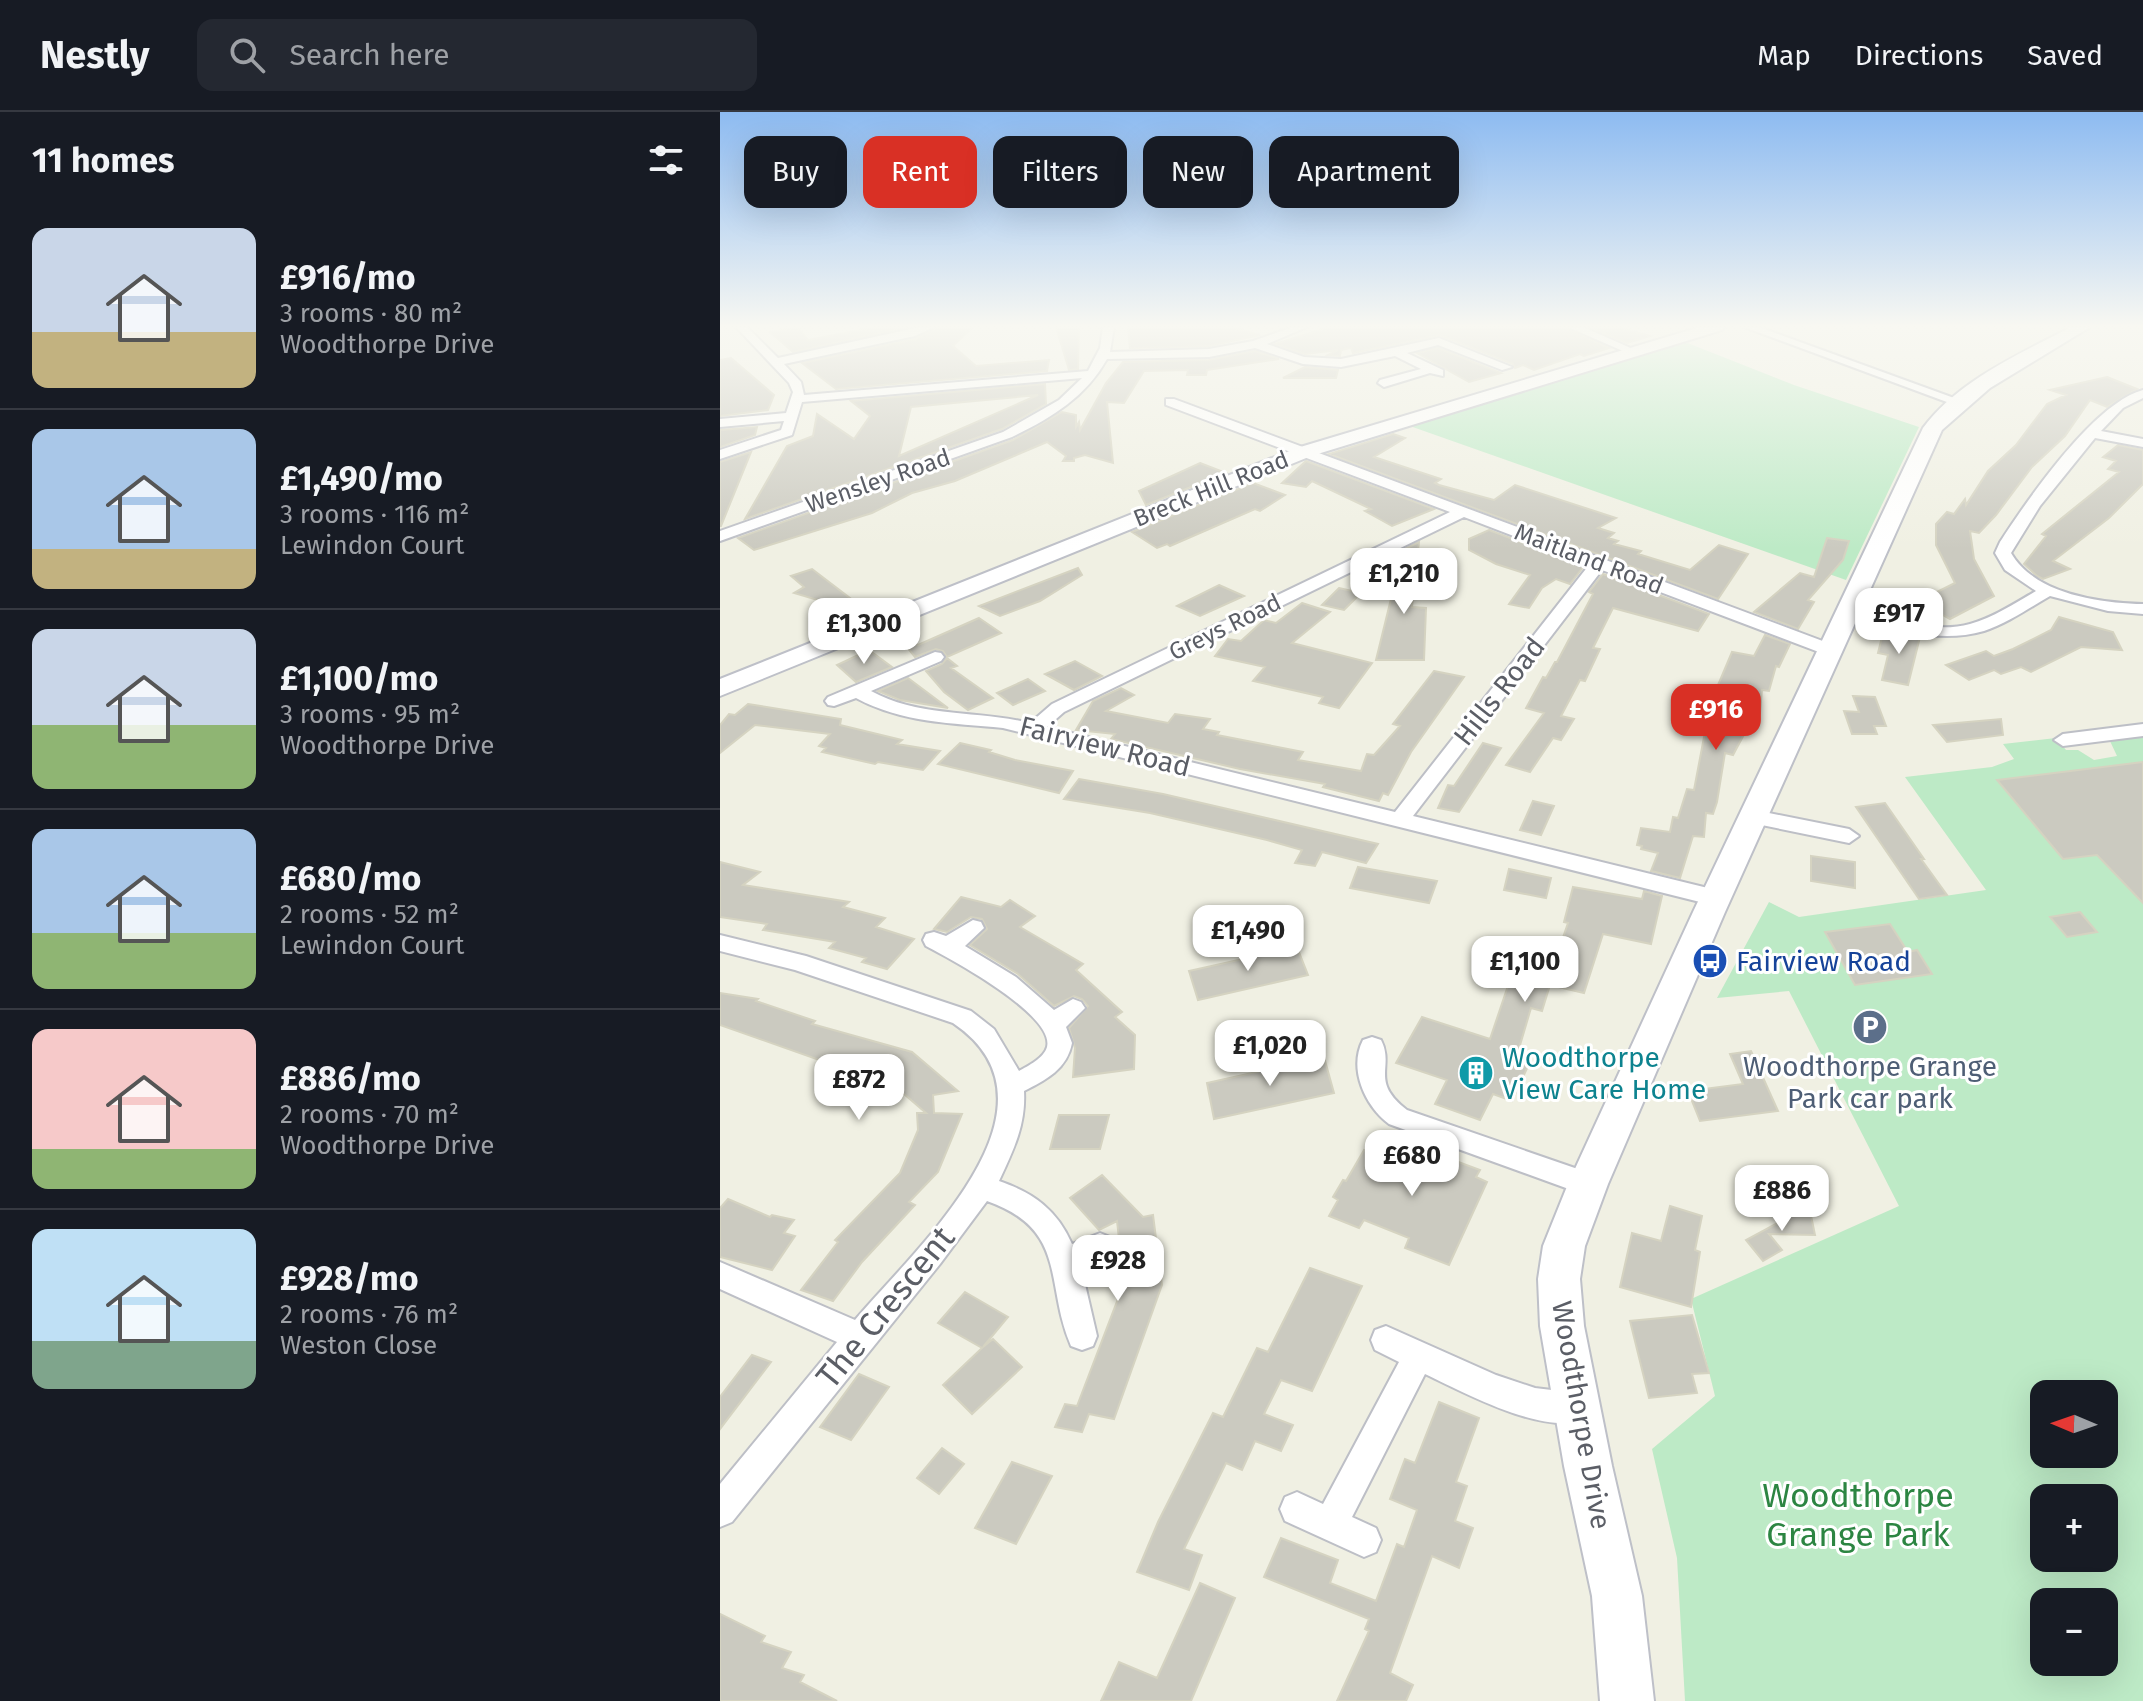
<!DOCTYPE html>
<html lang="en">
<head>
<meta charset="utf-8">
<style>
  :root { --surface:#171b24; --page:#242831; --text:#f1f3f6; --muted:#9ea1a6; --line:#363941; --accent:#d93025 }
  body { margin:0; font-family:"Fira Sans",sans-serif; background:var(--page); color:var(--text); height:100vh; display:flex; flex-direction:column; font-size:30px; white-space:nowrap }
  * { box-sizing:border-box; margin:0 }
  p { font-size:26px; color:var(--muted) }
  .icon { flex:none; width:44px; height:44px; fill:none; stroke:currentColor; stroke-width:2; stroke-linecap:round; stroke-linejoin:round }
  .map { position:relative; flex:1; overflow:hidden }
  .side { display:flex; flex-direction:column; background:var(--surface); width:720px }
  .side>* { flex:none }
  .top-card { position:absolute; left:24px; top:24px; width:760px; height:72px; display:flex; gap:16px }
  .needle { width:52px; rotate:272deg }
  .controls { position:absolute; left:1310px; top:1268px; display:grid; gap:16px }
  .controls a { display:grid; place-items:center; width:88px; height:88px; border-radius:16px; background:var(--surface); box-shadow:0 8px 32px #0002; font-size:40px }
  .price { position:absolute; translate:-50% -68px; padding:0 18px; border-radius:16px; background:#fff; color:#222; font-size:26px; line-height:52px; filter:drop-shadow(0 2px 4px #0008) }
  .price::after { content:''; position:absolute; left:50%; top:48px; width:24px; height:18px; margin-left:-12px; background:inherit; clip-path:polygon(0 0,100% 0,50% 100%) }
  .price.on { background:var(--accent); color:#fff }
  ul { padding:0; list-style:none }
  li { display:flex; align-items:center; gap:24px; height:200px; padding:0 32px }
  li+li { border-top:2px solid var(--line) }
  li span { display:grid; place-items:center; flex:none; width:224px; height:160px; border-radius:16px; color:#555 }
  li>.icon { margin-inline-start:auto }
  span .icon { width:96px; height:96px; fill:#fffc; stroke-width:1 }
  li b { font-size:34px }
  h2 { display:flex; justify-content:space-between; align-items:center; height:96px; padding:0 32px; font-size:34px }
  .pill { padding:0 28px; border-radius:16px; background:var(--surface); box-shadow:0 8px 32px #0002; font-size:28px; line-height:72px }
  .pill.on { background:var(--accent); color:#fff }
  header { display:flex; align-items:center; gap:48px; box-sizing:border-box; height:112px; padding:0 40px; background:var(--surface); border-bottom:2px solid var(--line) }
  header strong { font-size:38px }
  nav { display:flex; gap:44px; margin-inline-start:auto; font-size:28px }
  .search { width:560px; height:72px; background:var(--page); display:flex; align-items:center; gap:20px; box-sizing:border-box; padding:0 28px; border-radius:16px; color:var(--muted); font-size:30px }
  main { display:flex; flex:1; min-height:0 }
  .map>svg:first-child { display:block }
  .green { fill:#bdeac6; fill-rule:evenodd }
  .building { fill:#cbcac0; stroke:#d5d3c1; stroke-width:2; fill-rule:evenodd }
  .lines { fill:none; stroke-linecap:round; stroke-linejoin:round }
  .street-casing { stroke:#bdbfc6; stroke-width:4 }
  .secondary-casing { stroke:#bec0c8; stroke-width:4 }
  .street { fill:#fff; fill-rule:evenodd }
  .secondary { fill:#fff; fill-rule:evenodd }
  .labels { text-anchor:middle; stroke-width:6; stroke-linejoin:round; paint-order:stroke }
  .far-street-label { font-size:24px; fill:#5b5e66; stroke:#fff }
  .street-label { font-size:28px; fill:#5b5e66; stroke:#fff }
  .transit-label { font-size:28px; fill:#164399; stroke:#fff; text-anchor:start }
  .culture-label { font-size:28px; fill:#0d838f; stroke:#fff; text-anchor:start }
  .service-label { font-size:28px; fill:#4e5e75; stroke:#fff }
  .near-street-label { font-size:34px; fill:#5b5e66; stroke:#fff }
  .near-park-label { font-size:34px; fill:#2c8542; stroke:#fff }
</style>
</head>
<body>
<header>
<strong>Nestly</strong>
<div class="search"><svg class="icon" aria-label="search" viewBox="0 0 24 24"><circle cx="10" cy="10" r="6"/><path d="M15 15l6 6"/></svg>Search here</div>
<nav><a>Map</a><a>Directions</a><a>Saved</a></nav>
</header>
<main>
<section class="side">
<h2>11 homes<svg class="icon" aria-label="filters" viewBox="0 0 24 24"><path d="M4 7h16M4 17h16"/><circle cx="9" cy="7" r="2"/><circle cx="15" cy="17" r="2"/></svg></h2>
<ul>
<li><span style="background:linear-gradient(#c9d6e8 65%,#c2b280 0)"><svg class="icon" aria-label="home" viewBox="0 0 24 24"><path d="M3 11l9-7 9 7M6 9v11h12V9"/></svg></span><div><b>£916/mo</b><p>3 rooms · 80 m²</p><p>Woodthorpe Drive</p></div></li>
<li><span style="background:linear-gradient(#a9c7e8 75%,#c2b280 0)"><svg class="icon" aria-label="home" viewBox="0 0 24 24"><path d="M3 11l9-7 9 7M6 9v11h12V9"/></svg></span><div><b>£1,490/mo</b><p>3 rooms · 116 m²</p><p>Lewindon Court</p></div></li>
<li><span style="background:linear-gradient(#c9d6e8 60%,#8fb573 0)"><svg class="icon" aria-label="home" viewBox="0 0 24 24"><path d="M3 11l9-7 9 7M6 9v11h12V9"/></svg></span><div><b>£1,100/mo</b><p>3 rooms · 95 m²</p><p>Woodthorpe Drive</p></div></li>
<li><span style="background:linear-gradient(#a9c7e8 65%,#8fb573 0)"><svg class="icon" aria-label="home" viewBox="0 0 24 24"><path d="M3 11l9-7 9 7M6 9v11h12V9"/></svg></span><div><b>£680/mo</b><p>2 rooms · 52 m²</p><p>Lewindon Court</p></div></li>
<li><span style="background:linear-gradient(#f6c9c9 75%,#8fb573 0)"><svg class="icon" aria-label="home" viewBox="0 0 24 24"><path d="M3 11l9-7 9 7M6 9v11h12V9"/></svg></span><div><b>£886/mo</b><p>2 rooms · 70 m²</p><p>Woodthorpe Drive</p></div></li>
<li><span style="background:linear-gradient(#bfe0f5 70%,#7fa58c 0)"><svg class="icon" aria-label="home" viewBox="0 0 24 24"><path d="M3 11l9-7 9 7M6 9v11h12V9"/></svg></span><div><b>£928/mo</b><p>2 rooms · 76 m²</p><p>Weston Close</p></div></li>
</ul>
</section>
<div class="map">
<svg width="1423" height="1589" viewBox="0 0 1423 1589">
  <rect width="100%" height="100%" fill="#f0f0e3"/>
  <path class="green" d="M965 230 1074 273 1199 315 1126 468 687 313Z
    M1423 625V1589H965L957 1446 932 1337 995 1284 971 1187 1179 1094 1069 879 997 886 1049 790 1079 805 1266 778 1185 665 1272 655 1294 647 1283 632 1336 626 1346 638H1358L1374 648 1397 644 1390 629ZM1324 1282H1384V1342H1324ZM1324 1386H1384V1446H1324ZM1324 1490H1384V1550H1324Z"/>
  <path class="building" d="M78 215 88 228 156 215H188L73 240 50 220Z
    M217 215H253L233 234 256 254 329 248 327 259 116 277 82 251 196 227Z
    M336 215H359L358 257 349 258Z
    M408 215H511L540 223 489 234 410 236Z
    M609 215H845L889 236 864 244 860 242 814 258 803 253 795 256 793 252 720 223 633 241 631 236 621 238 620 244 608 243 618 238 585 242 555 232Z
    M869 215H898L930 224 907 231Z
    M718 236 781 261 749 270 697 241Z
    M535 239 559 247 487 258 486 263H467L468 258 424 259 404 291 387 290 393 351 365 343 354 346V349H343L346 344 327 330 235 369 192 381 152 401 34 438 18 426 293 328 342 300 356 303V315L359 310 360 318 386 271 403 250 489 248Z
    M11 246 54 283 48 298 0 304V248Z
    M585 255 618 258 616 266H563Z
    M1387 265 1417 277 1387 295 1370 288 1345 324 1312 355 1276 403 1259 421 1250 419 1254 447 1274 484 1230 507 1207 494 1203 511 1168 502 1180 488 1193 492 1235 471 1216 433V412L1227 400 1234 402 1245 387 1246 393 1268 359 1296 333 1327 292 1346 283 1330 278Z
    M325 272 326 292 282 317 25 407 67 334 93 324 97 302 134 327 150 304 131 289ZM318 283 179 344 191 295Z
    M37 315 35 323 0 335V318Z
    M673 322 685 326 654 345 721 367 715 371 719 373 774 388 795 373 896 406 878 416 894 421 888 426 898 429 894 432 921 439 918 442 970 458 999 433 1028 442 998 487 609 342Z
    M1398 333 1423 338V372L1389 406 1333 449 1350 457 1323 467 1317 464 1304 452 1326 424 1322 422 1399 360 1388 357 1396 349 1383 345Z
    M31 340 1 414H0V350Z
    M586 349 714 397 672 414 645 399 651 397 592 369 586 375 562 371Z
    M480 351 506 361 426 393 419 379Z
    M533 371 565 383 540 399 535 397 450 434 447 432 437 436 412 420Z
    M769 418 864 454 850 472 836 467 822 476 809 496 789 492 810 463 776 452 749 438V427Z
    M1107 426 1129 429 1123 448 1088 488 1094 490 1078 517 1034 500 1080 461 1094 465Z
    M699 430 692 495 706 496 704 548H656L683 438Z
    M358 456 362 463 320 489 280 504 259 494Z
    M92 457 151 502V504L74 481 84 475 71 464Z
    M883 462 989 502 978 519 893 496 873 536 880 537 865 569 860 568 841 604 854 607 841 628 833 626 810 660 786 653 824 601 806 596 823 565 826 566 835 550H837L873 482 869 480Z
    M499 473 524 484 480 504 457 494Z
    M619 476 641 481 624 498 602 493Z
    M582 491 610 500 572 531 652 551 619 596 599 591 603 585 533 569 545 555 495 544 508 527 521 529 544 508 556 511Z
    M1339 505 1393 520 1402 538 1361 535 1311 560 1301 555 1281 562 1274 558 1249 568 1226 553 1266 539 1274 544 1293 537 1331 518Z
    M259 506 281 521 227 545 223 539 216 537 195 545 182 529 186 525 198 533Z
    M1164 517 1200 525 1188 573 1162 568 1168 543 1158 541Z
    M1045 523 1070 532 1059 555 1056 554 1049 579 1042 578 1040 601 1036 600 1013 643 1005 641 997 690 993 702 986 701 984 725 973 724 960 766 931 759 938 741 921 737 922 734 917 733 921 716 950 720 953 705 958 706 967 677 974 678 984 625 1005 575 998 573 1012 540 1034 544Z
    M149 538 172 555 136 570 117 553Z
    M227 546 237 554 231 556 273 586 248 598 224 580 206 559 222 552Z
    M355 549 382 564 354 578 325 562Z
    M714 559 744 565 691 640 668 683 663 681 659 689 603 675 605 672 520 657 391 627 395 622 356 618 373 589 401 576 414 583 386 599 448 611 455 602 490 607 483 617 499 620 497 623 583 640 578 648 641 659 647 642 654 643 680 614 673 612Z
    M188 566 228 596 180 588 158 579Z
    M308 567 325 579 293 593 277 581Z
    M1133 584 1155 585 1166 614H1154L1157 622H1132L1124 599 1139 600Z
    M28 592 121 607 120 613 182 628 177 632 220 639 203 658 158 650 155 652 102 640 106 636 99 634 110 622 35 613 0 641V613L9 602 15 603Z
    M1281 607 1283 623 1227 630 1213 613Z
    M240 631 271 638 269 640 295 648 353 659 339 681 218 652Z
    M763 631 781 636 739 700 718 696 728 673 734 674Z
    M1423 650V791L1377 743 1343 747 1277 668Z
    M359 667 443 682 658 732 646 751 602 740 595 754 575 751 582 738 547 728 430 701 344 687Z
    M813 689 834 694 821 723 800 718Z
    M1165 691 1204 747H1201L1227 783 1199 787 1136 695Z
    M1091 744 1135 750V776L1091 769Z
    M0 750 40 760 23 773 129 790 123 795 165 806 156 815 194 827 167 857 142 850 146 846 109 836 115 830 43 818 47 812 0 805Z
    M638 755 717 769 709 791 630 776Z
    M789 757 831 766 826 786 784 778Z
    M853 775 922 787 924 779 942 784 931 832 883 822 864 881 830 873 822 899 811 896 795 950 808 954 792 989 773 982 760 1008 715 992 727 968 676 951 702 905 770 927 796 850 832 857 848 811 844 810Z
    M241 785 281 795 290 788 315 804 300 815 363 852 356 858 402 900 395 905 415 923 414 957 353 965 355 936 349 916 368 894 362 887 354 884 334 894 298 862 250 833 267 817 262 807 251 805 227 820 214 817Z
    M1360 800 1377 820 1347 825 1330 805Z
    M1170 812 1188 840 1197 838 1212 862 1135 873 1105 820Z
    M577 835 588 863 478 888 469 859Z
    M0 881 38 887 36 889 95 909 92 912 192 940 238 979 213 983 214 1001 242 1002 218 1060 189 1090 195 1093 142 1150 113 1189 81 1178 118 1130 115 1128 180 1061 198 1018 197 1001H206L170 970 106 954 108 951 0 913Z
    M1031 939 1058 999 980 1009 968 979 1023 972 1010 942Z
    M604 945 614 981 494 1007 487 971Z
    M339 1003H389L380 1037H330Z
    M658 1030 680 1039 685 1030 760 1058 756 1065 767 1070 729 1153 685 1136 689 1126 644 1108 639 1116 609 1104 618 1088 613 1085 623 1068 626 1069 644 1038 651 1041Z
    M382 1063 423 1105 433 1103 442 1173 394 1307 369 1302 362 1320 335 1315 345 1292 357 1294 404 1171 397 1109 379 1118 350 1086Z
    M1028 1064H1082L1088 1090H1033Z
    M8 1087 50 1105 52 1103 74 1108 64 1121 75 1124 52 1158 0 1145V1096Z
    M950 1094 982 1104 975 1138 980 1140 971 1195 900 1175 912 1121 941 1129Z
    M1089 1094 1095 1123 1049 1122 1062 1138 1043 1149 1026 1128Z
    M590 1156 642 1174 592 1279 561 1268 544 1302 573 1313 561 1339 535 1329 522 1358 506 1351 464 1437 482 1443 469 1478 417 1460 438 1410 493 1301 503 1305 537 1236 548 1240Z
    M245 1180 288 1205 263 1235 273 1227 302 1255 252 1302 223 1273 262 1236 218 1211Z
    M972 1203 989 1261 972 1262 977 1281 929 1286 910 1209Z
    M32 1243 51 1250 0 1317V1285Z
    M139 1262 169 1275 131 1328 100 1315Z
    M719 1290 759 1306 736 1370 747 1374 735 1409 753 1416 739 1456 712 1444 670 1561 693 1573 686 1589H617L649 1519 645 1517 649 1507 544 1465 561 1426 618 1448 610 1471 656 1489 677 1432 684 1435 697 1398 670 1387 685 1347 695 1351Z
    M222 1336 244 1352 219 1382 197 1366Z
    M292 1350 332 1364 296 1432 255 1416Z
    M480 1471 515 1486 471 1589H381L399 1550 437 1566Z
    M0 1502 45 1524 41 1530 71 1540 62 1556 84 1563 80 1570 117 1589H0Z"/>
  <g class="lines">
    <defs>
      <path id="street" d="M16 215H27L58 246 200 215H214L195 224 64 252 81 270 84 283 368 259 380 236 383 215H394L390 240 489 237 533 229 573 215H587L547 232 584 245 621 247 719 226 792 255 782 258 718 233 687 241 723 258V264L710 261 664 275 658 271 660 268 701 257 675 244 621 255 583 252 535 236 489 245 387 247C365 286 331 306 292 325L0 429V419L283 320 339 288 362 266 82 290 72 323 0 347V338L61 318 64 309 0 315V307L66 301 73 280 69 271Z
        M848 215H863L922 241 912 243Z
        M1024 215H1039L1245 290 1235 293Z
        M1423 278V286L1403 296 1381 319 1423 327V335L1375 326 1320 394 1291 441C1315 482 1379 491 1423 492V502L1388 499 1330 484C1309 496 1288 511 1264 519 1216 533 1169 515 1123 503L1121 499 1129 494C1167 504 1210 523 1250 512 1274 505 1295 491 1316 479L1285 458 1275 441 1280 430C1308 387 1374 291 1423 278Z
        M446 287H454L1116 534 1119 538 1116 542H1104L882 458 693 704 996 778 1004 781 1007 786 1004 791 996 794 283 616C232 611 182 611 136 586L114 594 108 593 105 589 108 585 215 540 221 541 224 545 221 549 151 579C200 606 257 598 310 611L332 592 730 400 446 293ZM744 405 869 453 675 700 327 615 344 600Z
        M1423 612V624L1343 634 1334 628 1343 622Z
        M1034 698 1129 717 1139 724 1129 731 1027 710 1024 705Z
        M253 808 261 810 264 816 245 834 296 865 334 898 353 887 361 890 365 896 346 915 352 931C347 957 326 968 304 979 306 1013 293 1039 279 1069 314 1081 337 1098 352 1132L380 1121 390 1125 394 1134 390 1143 361 1155 377 1224 373 1234 362 1238 351 1234C324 1172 349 1118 267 1089L220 1152 12 1410 0 1415V1372L117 1230 0 1177V1150L135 1208C194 1138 356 994 233 911L75 858 0 839V823L86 844 251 899 274 917 299 959C308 954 324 946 327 935 335 903 231 847 206 834L203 828 206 822 214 820 226 824Z
        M652 925 661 928C675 955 649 969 687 998L878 1064 882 1072 878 1080 868 1084 669 1012C645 994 628 957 643 928Z
        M666 1214 776 1263 815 1276 857 1281 868 1285 873 1296 868 1307C825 1325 745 1281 705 1262L632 1405 656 1416 661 1428 656 1440 644 1445 565 1409 560 1397 565 1385 577 1380 603 1392 679 1250 655 1238 651 1228 655 1218Z"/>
      <path id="secondary" d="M980 215H1004L1002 218 591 344 0 584V567L577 336Z
        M1351 215H1370L1270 276 1222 318 1005 800 888 1072 865 1134 860 1167 864 1214 892 1354 922 1484 934 1589H880L872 1484 844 1354 820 1214 818 1167 823 1134 848 1072 973 800 1203 316C1239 268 1300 242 1351 215Z"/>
    </defs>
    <use href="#street" class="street-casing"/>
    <use href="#secondary" class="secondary-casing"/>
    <use href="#street" class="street"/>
    <use href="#secondary" class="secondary"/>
  </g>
  <linearGradient id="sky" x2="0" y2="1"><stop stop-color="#8dbbf1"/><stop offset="0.49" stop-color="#f8f8f2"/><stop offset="1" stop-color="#f8f8f2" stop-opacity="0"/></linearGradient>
  <rect width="1423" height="437" fill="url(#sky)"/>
  <defs>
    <symbol id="bus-disc" viewBox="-11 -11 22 22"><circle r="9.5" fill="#1a4fb4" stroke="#fff"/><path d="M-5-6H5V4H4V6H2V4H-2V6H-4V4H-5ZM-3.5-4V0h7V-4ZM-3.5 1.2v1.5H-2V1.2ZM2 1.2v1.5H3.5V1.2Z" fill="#fff"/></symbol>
    <symbol id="parking-disc" viewBox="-11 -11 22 22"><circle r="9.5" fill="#5c6f8a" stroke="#fff"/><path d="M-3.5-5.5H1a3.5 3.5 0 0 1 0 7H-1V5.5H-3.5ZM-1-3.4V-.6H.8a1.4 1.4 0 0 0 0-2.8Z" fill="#fff"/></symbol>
    <symbol id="building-disc" viewBox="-11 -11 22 22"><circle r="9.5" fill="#0f9aa8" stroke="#fff"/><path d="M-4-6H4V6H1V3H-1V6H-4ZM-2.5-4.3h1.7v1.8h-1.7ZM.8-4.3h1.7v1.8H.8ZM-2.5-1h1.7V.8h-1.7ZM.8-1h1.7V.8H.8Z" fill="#fff"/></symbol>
  </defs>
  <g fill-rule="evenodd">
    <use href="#bus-disc" x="970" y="829" width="40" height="40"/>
    <use href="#parking-disc" x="1130" y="895" width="40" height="40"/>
    <use href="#building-disc" x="736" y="941" width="40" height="40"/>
  </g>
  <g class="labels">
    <g class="far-street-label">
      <text transform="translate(158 369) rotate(-19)" y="8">Wensley Road</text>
      <text transform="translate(491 377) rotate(-22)" y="8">Breck Hill Road</text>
      <text transform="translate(869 447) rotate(21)" y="8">Maitland Road</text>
      <text transform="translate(505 515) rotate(-26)" y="8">Greys Road</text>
    </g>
    <g class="street-label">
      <text transform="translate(779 579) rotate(-52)" y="10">Hills Road</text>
      <text transform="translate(385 634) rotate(14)" y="10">Fairview Road</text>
      <text transform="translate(862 1303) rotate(80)" y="10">Woodthorpe Drive</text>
    </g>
    <g class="transit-label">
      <text x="1016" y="859">Fairview Road</text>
    </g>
    <g class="culture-label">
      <text x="782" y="955">Woodthorpe<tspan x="782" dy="32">View Care Home</tspan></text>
    </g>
    <g class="service-label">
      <text x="1150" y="964">Woodthorpe Grange<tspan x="1150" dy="32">Park car park</tspan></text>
    </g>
    <g class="near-street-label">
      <text transform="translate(165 1195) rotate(-51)" y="12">The Crescent</text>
    </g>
    <g class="near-park-label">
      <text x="1138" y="1395">Woodthorpe<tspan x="1138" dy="39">Grange Park</tspan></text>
    </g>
  </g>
</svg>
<div class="controls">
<a><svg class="needle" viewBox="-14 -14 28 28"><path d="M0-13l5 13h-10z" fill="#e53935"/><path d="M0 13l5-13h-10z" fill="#9ea1a6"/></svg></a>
<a>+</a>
<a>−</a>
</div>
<b class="price" style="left:684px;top:504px">£1,210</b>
<b class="price" style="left:1179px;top:544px">£917</b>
<b class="price" style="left:144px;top:554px">£1,300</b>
<b class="price on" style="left:996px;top:640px">£916</b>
<b class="price" style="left:528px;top:861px">£1,490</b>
<b class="price" style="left:805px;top:892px">£1,100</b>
<b class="price" style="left:550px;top:976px">£1,020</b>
<b class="price" style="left:139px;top:1010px">£872</b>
<b class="price" style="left:692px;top:1086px">£680</b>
<b class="price" style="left:1062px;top:1121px">£886</b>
<b class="price" style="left:398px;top:1191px">£928</b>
<div class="top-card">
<a class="pill">Buy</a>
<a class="pill on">Rent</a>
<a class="pill">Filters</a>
<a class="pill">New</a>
<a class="pill">Apartment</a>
</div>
</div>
</main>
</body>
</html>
